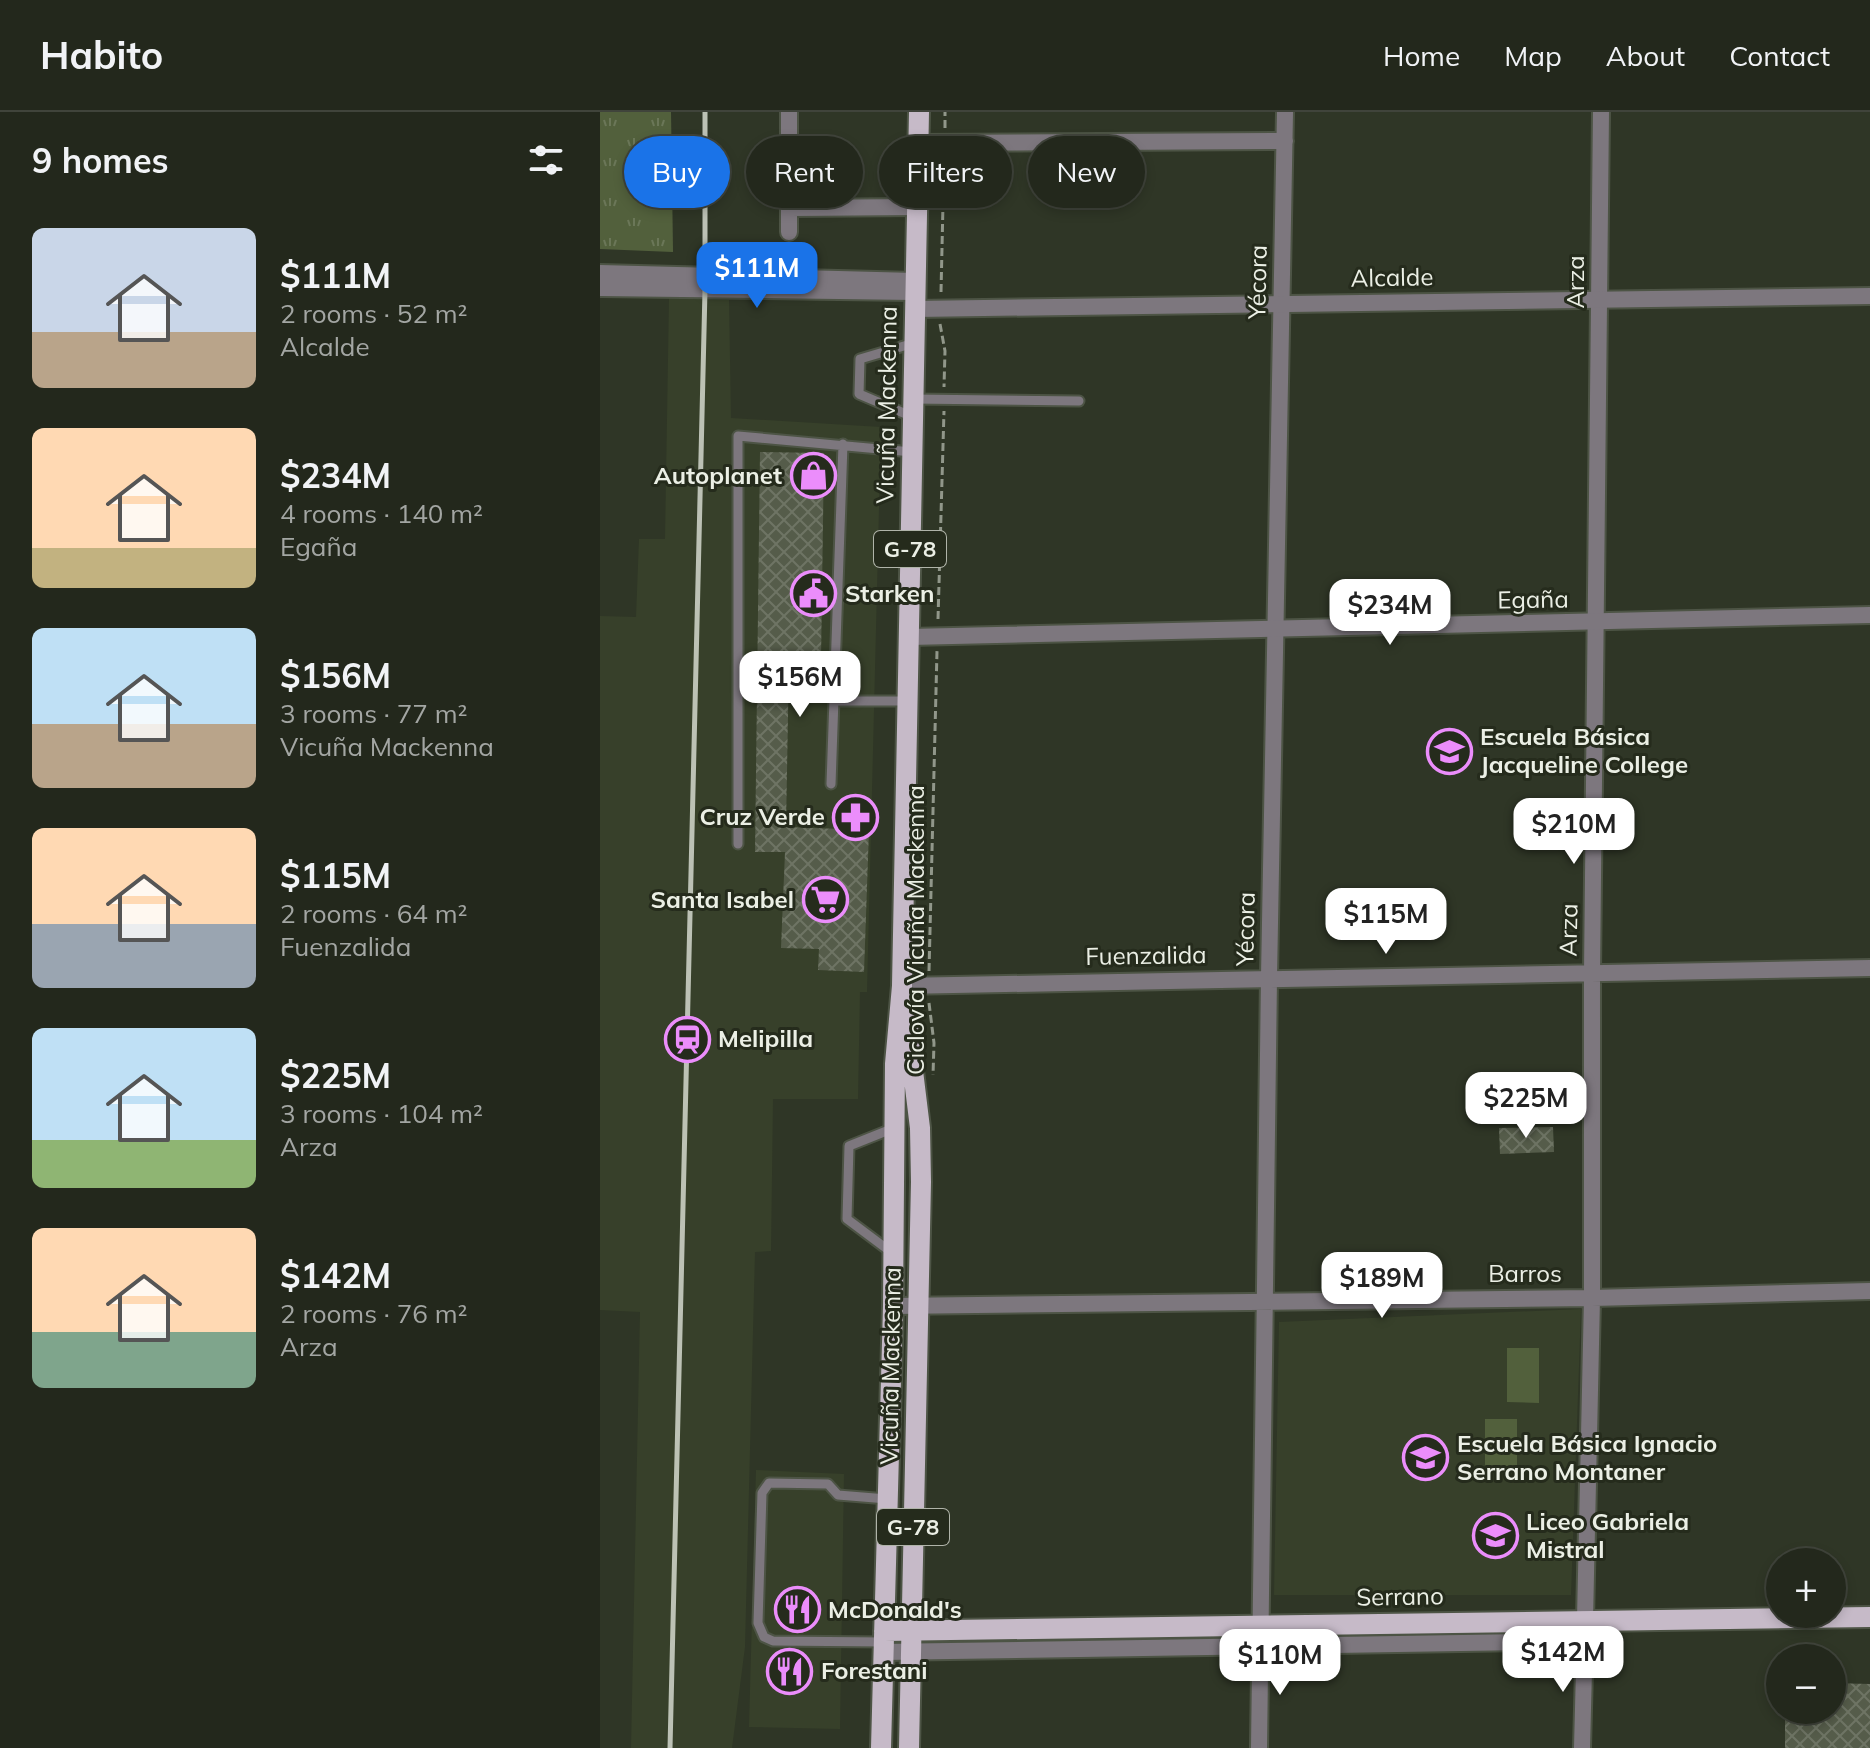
<!DOCTYPE html>
<html lang="en">
<head>
<meta charset="utf-8">
<style>
  :root { --surface:#23281c; --page:#2f3429; --text:#f1f3f6; --muted:#a3a6a3; --line:#40443b; --accent:#1a73e8 }
  body { margin:0; font-family:Mulish,sans-serif; background:var(--page); color:var(--text); height:100vh; display:flex; flex-direction:column; font-size:30px; white-space:nowrap }
  * { box-sizing:border-box; margin:0 }
  p { font-size:26px; color:var(--muted) }
  .icon { flex:none; width:44px; height:44px; fill:none; stroke:currentColor; stroke-width:2; stroke-linecap:round; stroke-linejoin:round }
  .map { position:relative; flex:1; overflow:hidden }
  .side { display:flex; flex-direction:column; background:var(--surface); width:600px }
  .side>* { flex:none }
  .guide { position:absolute; left:24px; top:24px; width:760px; height:72px; display:flex; gap:16px }
  .fabs { position:absolute; left:1166px; top:1436px; display:grid; gap:16px }
  .fabs a { display:grid; place-items:center; width:80px; height:80px; border-radius:50%; background:var(--surface); box-shadow:0 4px 12px #0003,0 0 0 2px var(--line); font-size:40px }
  .price { position:absolute; translate:-50% -68px; padding:0 18px; border-radius:16px; background:#fff; color:#222; font-size:26px; line-height:52px; filter:drop-shadow(0 2px 4px #0008) }
  .price::after { content:''; position:absolute; left:50%; top:48px; width:24px; height:18px; margin-left:-12px; background:inherit; clip-path:polygon(0 0,100% 0,50% 100%) }
  .price.on { background:var(--accent); color:#fff }
  ul { padding:0; list-style:none }
  li { display:flex; align-items:center; gap:24px; height:200px; padding:0 32px }
  li span { display:grid; place-items:center; flex:none; width:224px; height:160px; border-radius:12px; color:#555 }
  li>.icon { margin-inline-start:auto }
  span .icon { width:96px; height:96px; fill:#fffc; stroke-width:1 }
  li b { font-size:34px }
  h2 { display:flex; justify-content:space-between; align-items:center; height:96px; padding:0 32px; font-size:34px }
  .pill { padding:0 28px; border-radius:36px; background:var(--surface); box-shadow:0 4px 12px #0003,0 0 0 2px var(--line); font-size:28px; line-height:72px }
  .pill.on { background:var(--accent); color:#fff }
  header { display:flex; align-items:center; gap:48px; box-sizing:border-box; height:112px; padding:0 40px; background:var(--surface); border-bottom:2px solid var(--line) }
  header strong { font-size:38px }
  nav { display:flex; gap:44px; margin-inline-start:auto; font-size:28px }
  main { display:flex; flex:1; min-height:0 }
  .map>svg:first-child { display:block }
  .built { fill:#37402a }
  .grass { fill:url(#grass-tufts) }
  .park { fill:#52603c }
  .building { fill:url(#building-cross-hatch) }
  .lines { fill:none; stroke-linecap:round; stroke-linejoin:round }
  .service-casing { stroke:#4d5445; stroke-width:13 }
  .minor-casing { stroke:#4d5445; stroke-width:20 }
  .tertiary-casing { stroke:#4d5445; stroke-width:20 }
  .primary-casing { stroke:#4d5445; stroke-width:24 }
  .path { stroke:#91978a; stroke-width:3; stroke-dasharray:8 4; stroke-linecap:butt }
  .service { stroke:#7d777e; stroke-width:9 }
  .minor { stroke:#7d777e; stroke-width:16 }
  .tertiary { stroke:#7d777e; stroke-width:16 }
  .primary { stroke:#c6bac8; stroke-width:20 }
  .rail { stroke:#bcc1b5; stroke-width:5 }
  .labels { text-anchor:middle; stroke-width:6; stroke-linejoin:round; paint-order:stroke }
  .shield { fill:#252b1c; stroke:#b0b4a9; stroke-width:2 }
  .shield-label { font-size:22px; font-weight:bold; fill:#ebefe5 }
  .street-label { font-size:24px; fill:#ebefe5; stroke:#252b1c }
  .poi-label { font-size:24px; font-weight:bold; fill:#ebefe5; stroke:#252b1c; text-anchor:start }
</style>
</head>
<body>
<header>
<strong>Habito</strong>
<nav><a>Home</a><a>Map</a><a>About</a><a>Contact</a></nav>
</header>
<main>
<section class="side">
<h2>9 homes<svg class="icon" aria-label="filters" viewBox="0 0 24 24"><path d="M4 7h16M4 17h16"/><circle cx="9" cy="7" r="2"/><circle cx="15" cy="17" r="2"/></svg></h2>
<ul>
<li><span style="background:linear-gradient(#c9d6e8 65%,#b9a48a 0)"><svg class="icon" aria-label="home" viewBox="0 0 24 24"><path d="M3 11l9-7 9 7M6 9v11h12V9"/></svg></span><div><b>$111M</b><p>2 rooms · 52 m²</p><p>Alcalde</p></div></li>
<li><span style="background:linear-gradient(#ffd9b3 75%,#c2b280 0)"><svg class="icon" aria-label="home" viewBox="0 0 24 24"><path d="M3 11l9-7 9 7M6 9v11h12V9"/></svg></span><div><b>$234M</b><p>4 rooms · 140 m²</p><p>Egaña</p></div></li>
<li><span style="background:linear-gradient(#bfe0f5 60%,#b9a48a 0)"><svg class="icon" aria-label="home" viewBox="0 0 24 24"><path d="M3 11l9-7 9 7M6 9v11h12V9"/></svg></span><div><b>$156M</b><p>3 rooms · 77 m²</p><p>Vicuña Mackenna</p></div></li>
<li><span style="background:linear-gradient(#ffd9b3 60%,#9aa5b1 0)"><svg class="icon" aria-label="home" viewBox="0 0 24 24"><path d="M3 11l9-7 9 7M6 9v11h12V9"/></svg></span><div><b>$115M</b><p>2 rooms · 64 m²</p><p>Fuenzalida</p></div></li>
<li><span style="background:linear-gradient(#bfe0f5 70%,#8fb573 0)"><svg class="icon" aria-label="home" viewBox="0 0 24 24"><path d="M3 11l9-7 9 7M6 9v11h12V9"/></svg></span><div><b>$225M</b><p>3 rooms · 104 m²</p><p>Arza</p></div></li>
<li><span style="background:linear-gradient(#ffd9b3 65%,#7fa58c 0)"><svg class="icon" aria-label="home" viewBox="0 0 24 24"><path d="M3 11l9-7 9 7M6 9v11h12V9"/></svg></span><div><b>$142M</b><p>2 rooms · 76 m²</p><p>Arza</p></div></li>
</ul>
</section>
<div class="map">
<svg width="1270" height="1636" viewBox="0 0 1270 1636">
  <defs>
    <pattern id="grass-tufts" width="24" height="20" patternUnits="userSpaceOnUse" patternTransform="scale(2)"><rect width="24" height="20" fill="#52603c"/><path d="M3 7l-1-3M5 7V3M7 7l1-3M15 17l-1-3M17 17v-4M19 17l1-3" fill="none" stroke="#6b7758"/></pattern>
    <pattern id="building-cross-hatch" width="8" height="8" patternUnits="userSpaceOnUse" patternTransform="scale(2)"><rect width="8" height="8" fill="#555c4a"/><path d="M0 0l8 8M0 8l8-8" fill="none" stroke="#6e7464"/></pattern>
  </defs>
  <rect width="100%" height="100%" fill="#2f3626"/>
  <path class="built" d="M69 186 129 188 131 306 281 315 267 880H260L258 987H173L171 1139 155 1140 145 1535 132 1636H31L40 1200 0 1198V504L36 505 39 427H65Z
    M981 1197 971 1483H674L679 1210Z
    M156 1358 244 1362 240 1617 149 1615Z"/>
  <path class="grass" d="M0 0H71L73 140 0 137Z"/>
  <path class="park" d="M907 1236H939V1291L907 1290Z
    M885 1307H917V1362L885 1361Z"/>
  <path class="building" d="M160 340 224 341 221 548H189L186 715 269 718 264 860 218 858 219 837 181 836 185 740H155Z
    M953 1015 954 1040 900 1042 899 1016Z
    M1232 1571 1270 1572V1636H1185V1598H1232Z"/>
  <g class="lines">
    <defs>
      <path id="service" d="M313 287 479 289
        M313 305 259 282 260 247 314 231
        M234 589H307
        M231 672 243 332
        M138 732V324L312 340
        M291 1140 247 1107 249 1034 294 1016
        M283 1530 173 1529 164 1525 158 1511 162 1381 169 1371 228 1372 238 1383 287 1387"/>
      <path id="minor" d="M189 0V120
        M318 31 685 29
        M189 96 317 95
        M302 874 1270 856
        M293 1194 992 1186 1270 1179
        M985 1508 992 1186V861L1001 0
        M659 1636 669 865 685 0"/>
      <path id="tertiary" d="M0 161 315 169
        M0 176 315 180
        M315 197 1270 184
        M309 525 1270 503
        M283 1540 985 1529
        M982 1636 985 1518"/>
      <path id="primary" d="M307 910 320 1016 321 1070 309 1636
        M284 1519 1270 1505
        M281 1636 293 1194 295 952 302 874 319 0"/>
    </defs>
    <use href="#service" class="service-casing"/>
    <use href="#minor" class="minor-casing"/>
    <use href="#tertiary" class="tertiary-casing"/>
    <use href="#primary" class="primary-casing"/>
    <path class="path" d="M345 16V0
      M341 180 344 48
      M340 212 345 239 344 275
      M338 507 344 299
      M329 859 337 539
      M329 891 334 931 333 963"/>
    <use href="#service" class="service"/>
    <use href="#minor" class="minor"/>
    <use href="#tertiary" class="tertiary"/>
    <use href="#primary" class="primary"/>
    <path class="rail" d="M70 1636 105 178V0"/>
  </g>
  <defs>
    <symbol id="shop-ring" viewBox="-11 -11 22 22"><circle r="9.5" fill="#252b1c" stroke="#eb8dfb" stroke-width="1.5"/><path d="M-5-2.5h2.3a2.7 3.5 0 0 1 5.4 0H5L5.5 6h-11ZM-1.5-2.5h3a1.5 2.3 0 0 0-3 0Z" fill="#eb8dfb"/></symbol>
    <symbol id="civic-ring" viewBox="-11 -11 22 22"><circle r="9.5" fill="#252b1c" stroke="#eb8dfb" stroke-width="1.5"/><path d="M-.6-6.5H3V-4.5H.6V-3L4-1V1h2V6H-6V1h2V-1L-.6-3ZM-1.2 2.5V6h2.4V2.5Z" fill="#eb8dfb"/></symbol>
    <symbol id="school-ring" viewBox="-11 -11 22 22"><circle r="9.5" fill="#252b1c" stroke="#eb8dfb" stroke-width="1.5"/><path d="M0-5L7-2L0 1L-7-2ZM-4 1L0 2.5L4 1V4Q0 6-4 4Z" fill="#eb8dfb"/></symbol>
    <symbol id="pharmacy-ring" viewBox="-11 -11 22 22"><circle r="9.5" fill="#252b1c" stroke="#eb8dfb" stroke-width="1.5"/><path d="M-2-6h4v4h4v4h-4v4h-4v-4h-4v-4h4Z" fill="#eb8dfb"/></symbol>
    <symbol id="supermarket-ring" viewBox="-11 -11 22 22"><circle r="9.5" fill="#252b1c" stroke="#eb8dfb" stroke-width="1.5"/><path d="M-6-5.5h2.5l.6 2H6L4.5 2H-2.5L-4.4-4H-6ZM-1.5 3.2a1.3 1.3 0 1 0 .1 0ZM3 3.2a1.3 1.3 0 1 0 .1 0Z" fill="#eb8dfb"/></symbol>
    <symbol id="station-ring" viewBox="-11 -11 22 22"><circle r="9.5" fill="#252b1c" stroke="#eb8dfb" stroke-width="1.5"/><path d="M-3-6H3Q5-6 5-4V2Q5 4 3 4L4.5 6H3L1.5 4h-3L-3 6H-4.5L-3 4Q-5 4-5 2V-4Q-5-6-3-6ZM-3.5-4v3h7v-3ZM-3.5 1v1.5H-2V1ZM2 1v1.5H3.5V1Z" fill="#eb8dfb"/></symbol>
    <symbol id="restaurant-ring" viewBox="-11 -11 22 22"><circle r="9.5" fill="#252b1c" stroke="#eb8dfb" stroke-width="1.5"/><path d="M-5-6h1v4h1v-4h1v4h1v-4h1v5L-1.5 .5V6h-2V.5L-5-1ZM5-6V6H3V1.5H1.5Q1.5-4 5-6Z" fill="#eb8dfb"/></symbol>
  </defs>
  <g fill-rule="evenodd">
    <use href="#shop-ring" x="188" y="338" width="51" height="51"/>
    <use href="#civic-ring" x="188" y="456" width="51" height="51"/>
    <use href="#school-ring" x="824" y="614" width="51" height="51"/>
    <use href="#pharmacy-ring" x="230" y="680" width="51" height="51"/>
    <use href="#supermarket-ring" x="200" y="762" width="51" height="51"/>
    <use href="#station-ring" x="62" y="902" width="51" height="51"/>
    <use href="#school-ring" x="800" y="1320" width="51" height="51"/>
    <use href="#school-ring" x="870" y="1398" width="51" height="51"/>
    <use href="#restaurant-ring" x="172" y="1472" width="51" height="51"/>
    <use href="#restaurant-ring" x="164" y="1534" width="51" height="51"/>
  </g>
  <g class="labels">
    <g class="shield">
      <rect x="274" y="419" width="72" height="36" rx="6"/>
      <rect x="277" y="1397" width="72" height="36" rx="6"/>
    </g>
    <g class="shield-label">
      <text x="310" y="445">G-78</text>
      <text x="313" y="1423">G-78</text>
    </g>
    <g class="street-label">
      <text transform="translate(792 166) rotate(-1)" y="8">Alcalde</text>
      <text transform="translate(658 170) rotate(-89)" y="8">Yécora</text>
      <text transform="translate(976 170) rotate(-90)" y="8">Arza</text>
      <text transform="translate(287 293) rotate(-89)" y="8">Vicuña Mackenna</text>
      <text transform="translate(933 488) rotate(-1)" y="8">Egaña</text>
      <text transform="translate(646 817) rotate(-89)" y="8">Yécora</text>
      <text transform="translate(316 818) rotate(-90)" y="8">Ciclovía Vicuña Mackenna</text>
      <text transform="translate(969 818) rotate(-89)" y="8">Arza</text>
      <text transform="translate(546 844) rotate(-1)" y="8">Fuenzalida</text>
      <text x="925" y="1170">Barros</text>
      <text transform="translate(291 1254) rotate(-89)" y="8">Vicuña Mackenna</text>
      <text transform="translate(800 1485) rotate(-1)" y="8">Serrano</text>
    </g>
    <g class="poi-label">
      <text x="182" y="372" text-anchor="end">Autoplanet</text>
      <text x="245" y="490">Starken</text>
      <text x="880" y="633">Escuela Básica<tspan x="880" dy="28">Jacqueline College</tspan></text>
      <text x="225" y="713" text-anchor="end">Cruz Verde</text>
      <text x="194" y="796" text-anchor="end">Santa Isabel</text>
      <text x="118" y="935">Melipilla</text>
      <text x="857" y="1340">Escuela Básica Ignacio<tspan x="857" dy="28">Serrano Montaner</tspan></text>
      <text x="926" y="1418">Liceo Gabriela<tspan x="926" dy="28">Mistral</tspan></text>
      <text x="228" y="1506">McDonald's</text>
      <text x="221" y="1567">Forestani</text>
    </g>
  </g>
</svg>
<div class="fabs">
<a>+</a>
<a>−</a>
</div>
<b class="price on" style="left:157px;top:198px">$111M</b>
<b class="price" style="left:790px;top:535px">$234M</b>
<b class="price" style="left:200px;top:607px">$156M</b>
<b class="price" style="left:974px;top:754px">$210M</b>
<b class="price" style="left:786px;top:844px">$115M</b>
<b class="price" style="left:926px;top:1028px">$225M</b>
<b class="price" style="left:782px;top:1208px">$189M</b>
<b class="price" style="left:963px;top:1582px">$142M</b>
<b class="price" style="left:680px;top:1585px">$110M</b>
<div class="guide">
<a class="pill on">Buy</a>
<a class="pill">Rent</a>
<a class="pill">Filters</a>
<a class="pill">New</a>
</div>
</div>
</main>
</body>
</html>
